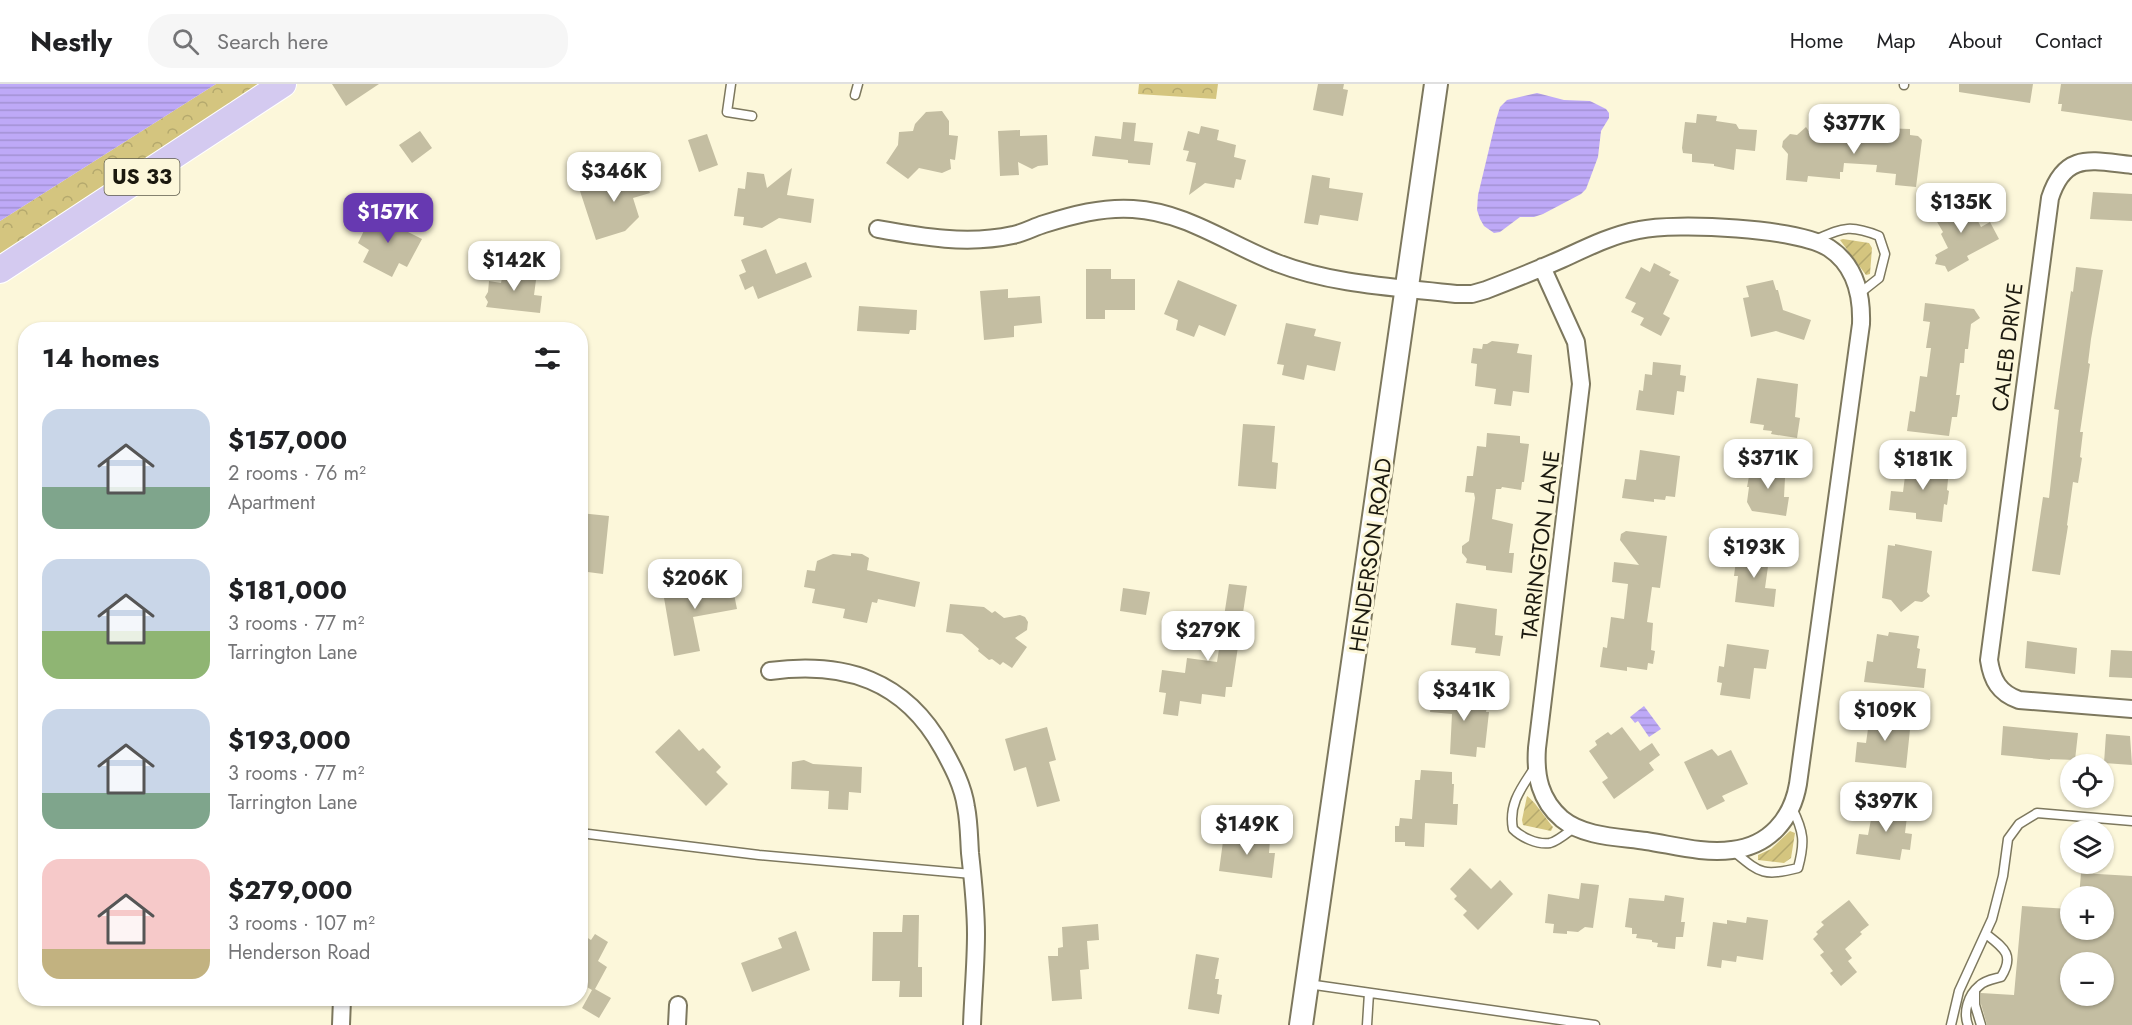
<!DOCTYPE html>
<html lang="en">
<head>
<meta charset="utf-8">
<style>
  :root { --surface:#fff; --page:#f6f6f6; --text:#202124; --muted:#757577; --line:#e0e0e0; --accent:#6739b1 }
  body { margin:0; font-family:Jost,sans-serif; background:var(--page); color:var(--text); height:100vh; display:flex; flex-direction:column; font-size:22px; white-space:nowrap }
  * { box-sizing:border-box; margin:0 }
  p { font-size:20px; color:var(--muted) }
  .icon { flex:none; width:33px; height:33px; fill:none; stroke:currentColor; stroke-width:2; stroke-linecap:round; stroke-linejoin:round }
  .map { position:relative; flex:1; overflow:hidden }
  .drawer { position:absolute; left:18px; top:238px; width:570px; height:684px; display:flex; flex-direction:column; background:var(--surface); border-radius:24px; box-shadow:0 2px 4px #0004 }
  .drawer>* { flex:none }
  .fabs { position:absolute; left:2060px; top:670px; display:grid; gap:12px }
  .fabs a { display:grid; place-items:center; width:54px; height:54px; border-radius:50%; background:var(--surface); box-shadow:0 2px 4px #0004; font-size:30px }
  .price { position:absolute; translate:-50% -51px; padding:0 14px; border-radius:12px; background:#fff; color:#222; font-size:20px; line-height:39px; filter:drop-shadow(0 2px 3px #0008) }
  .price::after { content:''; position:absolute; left:50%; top:36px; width:18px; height:14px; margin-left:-9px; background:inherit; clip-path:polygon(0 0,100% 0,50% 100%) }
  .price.active { background:var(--accent); color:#fff }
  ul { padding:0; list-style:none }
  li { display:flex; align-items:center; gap:18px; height:150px; padding:0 24px }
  li span { display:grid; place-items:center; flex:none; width:168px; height:120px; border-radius:18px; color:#555 }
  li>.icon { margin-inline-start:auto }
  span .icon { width:72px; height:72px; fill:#fffc; stroke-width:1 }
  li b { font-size:26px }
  h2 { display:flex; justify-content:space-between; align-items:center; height:72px; padding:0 24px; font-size:26px }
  header { display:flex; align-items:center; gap:36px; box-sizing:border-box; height:84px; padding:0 30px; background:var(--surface); border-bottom:2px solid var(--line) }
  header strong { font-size:28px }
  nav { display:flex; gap:33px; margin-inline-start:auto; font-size:21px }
  .search { width:420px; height:54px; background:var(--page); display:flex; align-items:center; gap:15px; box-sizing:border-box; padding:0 21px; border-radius:24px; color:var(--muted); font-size:22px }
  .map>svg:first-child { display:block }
  .forest { fill:url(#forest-crowns) }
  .garden { fill:url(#garden-furrows) }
  .water { fill:url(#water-rules) }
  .building { fill:#c4bea2; fill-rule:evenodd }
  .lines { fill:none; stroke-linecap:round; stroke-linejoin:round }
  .lane-casing { stroke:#7d785e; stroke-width:11 }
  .street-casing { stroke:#7d785e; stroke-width:20 }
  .secondary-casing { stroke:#7d785e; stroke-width:26 }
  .primary-casing { stroke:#fff; stroke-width:28 }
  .lane { stroke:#fff; stroke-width:8 }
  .street { stroke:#fff; stroke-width:16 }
  .secondary { stroke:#fff; stroke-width:22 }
  .primary { stroke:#d4caf0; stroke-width:26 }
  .labels { text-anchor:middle; stroke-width:6; stroke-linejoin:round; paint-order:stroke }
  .shield { fill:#fcf7da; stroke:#5e5c4c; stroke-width:1.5 }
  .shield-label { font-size:21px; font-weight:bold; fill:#1b190f }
  .street-label { font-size:22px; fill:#1b190f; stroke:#fcf7da }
</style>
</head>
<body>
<header>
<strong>Nestly</strong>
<div class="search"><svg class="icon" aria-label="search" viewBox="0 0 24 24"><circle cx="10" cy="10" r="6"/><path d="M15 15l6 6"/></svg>Search here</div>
<nav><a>Home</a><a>Map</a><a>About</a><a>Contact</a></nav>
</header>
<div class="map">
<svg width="2132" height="941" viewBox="0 0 2132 941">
  <defs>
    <pattern id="forest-crowns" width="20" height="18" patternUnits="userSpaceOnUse" patternTransform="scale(1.5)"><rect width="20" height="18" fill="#d4c57f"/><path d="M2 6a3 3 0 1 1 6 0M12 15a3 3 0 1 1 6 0" fill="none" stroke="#b5a96d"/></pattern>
    <pattern id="garden-furrows" width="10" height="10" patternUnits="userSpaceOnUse" patternTransform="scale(1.5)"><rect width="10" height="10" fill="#d4c57f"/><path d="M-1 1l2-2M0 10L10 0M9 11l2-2" fill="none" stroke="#b5a96d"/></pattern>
    <pattern id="water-rules" width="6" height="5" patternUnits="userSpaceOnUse" patternTransform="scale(1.5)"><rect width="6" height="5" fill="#bea9f7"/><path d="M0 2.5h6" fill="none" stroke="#a391d3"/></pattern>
  </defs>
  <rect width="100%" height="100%" fill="#fcf7da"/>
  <path class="forest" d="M216 0H260L0 170V137Z
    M1139 0H1218L1216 15 1138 10Z"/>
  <path class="garden" d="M1843 155 1869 159 1872 164 1870 190 1866 191 1840 156Z
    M1527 712C1534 716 1546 735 1553 743L1551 747 1523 741 1522 736Z
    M1790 747 1795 749 1791 774 1784 779 1758 776V771L1771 765Z"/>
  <path class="water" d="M0 0H216L0 137Z
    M1537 9 1564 16 1590 17 1606 25 1609 29V34L1601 47 1598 73 1586 105 1581 110 1543 130 1534 133H1520L1500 148 1494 149 1484 142 1480 135 1477 126 1478 111 1496 36 1500 23 1507 16Z
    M1644 622 1661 645 1649 653 1638 637 1635 639 1630 633Z"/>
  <path class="building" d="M332 0H379L346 22Z
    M1318 0H1344L1343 5 1348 6 1343 32 1313 26Z
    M1959 0H2033L2030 19 1959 8Z
    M2061 0H2132V37L2061 27 2062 20H2058Z
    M942 27 949 37V51L958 52 955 76 950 75 951 85 942 89 919 84 908 95 886 79 898 61 899 48 913 47 915 40 926 28Z
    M1697 30 1717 32 1716 37 1736 40 1739 45 1757 46 1755 67 1736 65 1734 86 1714 82V80L1692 78V70L1683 69 1682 64 1685 38 1696 39Z
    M1123 38 1136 39 1134 57 1153 59 1150 81 1128 79V76L1092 72 1095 52 1121 55Z
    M1201 42 1219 46 1217 56 1236 61 1234 73 1246 76 1241 96 1236 95 1234 104 1205 99 1189 111 1196 79 1186 77 1189 67 1183 66 1188 47 1199 50Z
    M1806 43 1812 52 1825 53 1831 49H1836L1841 55 1864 57 1865 52H1868V50L1880 51V44L1910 45V51L1918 52 1922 56 1916 103 1895 101 1896 90 1876 88 1877 81 1844 79 1843 88H1840V95L1808 92 1807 98 1786 96 1788 70 1782 63 1783 57 1790 50 1797 51Z
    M1020 46V52L1047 51 1048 81 1038 82 1032 85 1018 78 1019 91 1000 92 998 47Z
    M420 47 432 64 412 79 399 61Z
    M707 50 718 81 699 88 688 56Z
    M792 84 787 111 814 115 811 139 779 134 762 144 743 141 744 133 734 132 738 104 745 105 747 88 764 90 767 104Z
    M642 85 650 109 633 114 639 133 625 147 596 156 580 107 589 105 586 95 599 91 601 98Z
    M1312 91 1330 94 1329 104 1363 109 1358 137 1320 131 1318 141 1304 139Z
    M2093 108 2132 110V137L2090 135Z
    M1956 115 1958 118 1963 115 1967 123 1970 122 1981 143 1990 138 1999 155 1967 172 1969 176 1948 188 1945 182 1935 180 1937 174 1935 171 1948 164 1941 150 1943 148 1933 131 1945 124 1944 121Z
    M374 126 408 143 406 147 422 155 407 183 399 179 392 193 363 178 369 166 358 159Z
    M766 165 776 190 806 178 812 193 758 215 753 202 745 206 739 191 746 188 741 176Z
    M1654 179 1671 188 1669 191 1679 196 1663 230 1670 234 1661 252 1640 241 1644 234 1631 228 1636 219 1625 214 1641 183 1650 188Z
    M511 182 528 184 526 194 536 196 534 211 542 212 540 229 486 223 488 218 485 213 488 208 489 197 501 199 503 189 510 190Z
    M2076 183 2103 186 2091 255 2088 279 2090 280 2080 348H2083L2080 373 2082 374 2078 399 2073 398 2067 441 2068 442 2060 491 2032 487 2043 413 2049 414 2059 326 2054 325 2071 207 2073 208Z
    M1086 185H1111V195H1135V226H1105V235H1086Z
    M1178 196 1237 221 1225 252 1199 241 1194 253 1176 246 1178 236 1164 230Z
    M1773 196 1776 206H1778L1783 226 1811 236 1804 256 1776 247 1751 253 1743 214 1749 213 1746 202Z
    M1008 205V214L1040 212 1042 239 1014 242V253L984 256 980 207Z
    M1925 219 1974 225 1980 234 1971 240 1968 265H1965L1964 279H1960L1956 311H1960L1957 333H1952L1949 352 1907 347 1910 327 1915 328 1920 292 1927 293 1931 264H1926L1930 238 1923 237Z
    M859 222 917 226 916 246H910L909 250 857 247Z
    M1286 239 1316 245 1314 252 1341 258 1335 287 1307 281 1304 296 1282 291 1284 281 1277 280Z
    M1492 257 1519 260 1517 269 1532 271 1529 309 1513 307 1511 322 1494 320 1496 305 1475 302 1477 280 1471 279 1473 264 1482 265 1483 260H1487Z
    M1653 278 1681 281 1680 291 1686 292 1684 308 1677 307 1674 331 1636 326 1639 306 1643 307 1645 290 1652 291Z
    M1757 294 1798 300 1795 333 1800 334 1797 354 1771 350 1772 347 1763 346 1764 341 1750 339Z
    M1243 340 1275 342 1272 378 1278 379 1276 405 1238 402Z
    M1487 349 1520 352V359L1529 360 1524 398H1522L1521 406 1502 403 1501 405H1496L1492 435 1513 440 1509 469H1514L1512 489 1486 486V482L1466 479 1467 475 1462 469V462L1469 457 1475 414 1474 409 1465 408 1467 392H1473L1477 362 1486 363Z
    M1640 366 1680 372 1675 413 1666 412 1665 416 1654 415V418L1622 414 1625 395 1636 396Z
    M1907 376 1945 381 1949 385 1947 406 1949 407 1947 421 1944 420 1942 438 1916 435V429L1889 426 1891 407 1903 408Z
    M1758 378 1785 382 1783 394H1785L1784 413H1789L1786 432 1752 427 1747 418 1749 403H1747L1750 387 1756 388Z
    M580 429 609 432 603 490 580 487Z
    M1626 447 1667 452 1660 504 1652 503 1647 538 1653 539 1651 566 1655 567 1653 580 1648 579 1647 586 1627 583V587L1600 583 1603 563 1607 564 1611 533 1624 535 1628 500 1612 498 1614 478 1639 481 1620 456 1621 450Z
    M1895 460 1932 467 1927 508 1930 512 1922 518 1915 517 1901 528 1891 516 1882 514 1888 461 1895 462Z
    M1742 464 1770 468 1765 504 1776 505 1774 523 1735 518 1738 492H1734L1736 476H1740Z
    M851 469 862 470 869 474 867 486 920 498 915 523 878 515 877 519 872 518 867 539 843 534 845 525 812 519 815 505 804 503 807 486 815 487 817 477 833 470 851 472Z
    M701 492 703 500 731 495 737 525 693 533 700 567 674 572 663 508 686 503 684 495Z
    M1229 500 1247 502 1232 603H1226L1225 613 1202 610 1201 620 1180 617 1178 632 1163 630 1166 609 1159 608 1162 586 1185 589 1187 574 1217 578Z
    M1123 504 1150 508 1146 531 1120 527Z
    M1456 519 1497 525 1495 551 1503 552 1500 572 1475 569 1476 564 1451 561Z
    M950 520 984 523 992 529 995 527 1004 534 1020 531 1025 533 1028 538 1027 546 1015 554 1027 563 1012 584 1003 578 1000 581 992 575 989 576 978 567 979 565 962 550 946 548Z
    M1889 548 1919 552 1917 564 1920 565 1917 584 1926 585 1924 604 1864 598 1867 577 1873 578 1877 550 1888 552Z
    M2027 557 2077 564 2075 590 2025 584Z
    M1727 560 1769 566 1766 585 1754 584 1750 615 1720 611 1722 599 1717 598 1719 582 1724 583Z
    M2111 566 2132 567V594L2109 593Z
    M1433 609 1488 617 1486 628H1489L1485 664 1477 663 1476 673 1450 670 1452 630 1430 628Z
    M1870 631 1911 636 1906 684 1855 678 1857 658 1866 659Z
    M2003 642 2078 649 2075 676 2050 675V676L2001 671Z
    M1047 643 1056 676 1049 678 1060 717 1037 723 1026 683 1014 687 1005 655Z
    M1622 643 1640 667 1652 659 1660 671 1649 679 1654 686 1614 715 1602 698 1608 694 1589 667 1597 661 1595 657 1608 648 1611 651Z
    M679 645 699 667 703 664 721 683 716 688 728 700 706 722 655 668Z
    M2106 650 2130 652 2132 681 2104 679Z
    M1712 665 1718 672 1731 666 1748 700 1722 712 1725 717 1707 726 1684 678Z
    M804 676 813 680 862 683 861 709 849 708 848 726 828 725 829 707 791 705 792 678Z
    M1421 686 1452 688V700H1454L1453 720H1458L1457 741 1425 739 1424 763 1405 762V758H1395V742H1399L1400 734 1412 735 1415 696H1420Z
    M1883 718 1899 720V724L1908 725 1905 749 1912 750 1910 766 1902 765 1900 776 1856 770 1859 750 1868 751 1874 720 1882 721Z
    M1224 750 1270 756 1269 769H1275L1272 794 1219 787Z
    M1470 784 1491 805 1500 796 1513 810 1478 846 1463 831 1467 827 1454 815 1457 812 1450 805Z
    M2081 789 2132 792V941H1987L1981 920V909L2014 911 2022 822 2070 825V846H2103V813H2079ZM2070 879H2103V912H2070Z
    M1581 799 1599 801 1593 844 1585 843 1578 848 1567 847V850L1553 849 1554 840 1545 839 1548 810 1579 815Z
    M1665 811 1684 814 1681 838H1685L1683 853H1676L1675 865 1657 863 1658 859 1652 858V856L1636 854 1637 850H1632V844L1625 843 1629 814 1664 817Z
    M1849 816 1869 841 1860 848 1862 850 1845 865 1852 874 1848 877 1857 888 1841 902 1830 889 1833 887 1820 871 1824 868 1813 855 1818 850 1816 848 1824 841 1821 838Z
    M903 831H919L918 883H922V913H899L900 897H872L873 848H902Z
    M1747 833 1768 836 1763 876 1737 872 1736 878 1722 876 1721 884 1707 882 1713 838 1727 840V836L1746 839Z
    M1098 840 1099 856 1087 857 1089 885 1080 886 1082 915 1052 917 1048 872H1058V864L1063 863 1062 843Z
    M796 847 810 886 752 908 741 879 782 864 778 854Z
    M580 849 591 856 595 850 608 858 598 877 607 883 595 905 611 914 599 934 582 924 592 906 580 899Z
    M1196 870 1219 874 1215 895H1219L1217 910 1222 911 1219 930 1188 925Z"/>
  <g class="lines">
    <defs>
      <path id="lane" d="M731 0 727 28 752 32
        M1904 1V0
        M855 11 858 0
        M1815 156C1843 144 1849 140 1879 152L1885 170 1879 194 1860 209
        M1535 683C1522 703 1508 720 1513 745 1521 753 1537 761 1550 759 1558 757 1568 748 1575 743
        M580 749 759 771 972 790
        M1732 766C1760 789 1762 793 1798 784 1805 758 1804 748 1792 724
        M1308 900 1595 941
        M1975 908V921L1981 941
        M1367 941 1369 909
        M1951 941 1959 907 1992 835 2003 792 2008 755 2019 740 2037 729 2132 737
        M1968 941C1963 928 1968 911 1979 902 1985 896 1994 895 2001 893 2015 871 2004 864 1986 850"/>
      <path id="street" d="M2132 81C2092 77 2065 67 2050 114L1989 576C1992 596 1999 609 2019 616L2132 625
        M878 145C922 153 968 161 1013 151 1024 149 1034 143 1044 140 1073 131 1102 123 1133 125 1186 128 1228 160 1277 179 1334 201 1395 203 1456 210H1472L1486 206C1512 196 1537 186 1562 175 1588 163 1612 151 1639 146 1676 138 1799 144 1829 164 1855 181 1862 211 1861 240L1798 700C1792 735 1769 762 1732 766 1704 770 1673 761 1646 757 1619 753 1584 753 1562 735 1540 716 1535 692 1537 664L1581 300 1576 258 1542 183
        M770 587C845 577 905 596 943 665 953 683 963 702 966 723 969 738 969 754 970 769 973 796 976 823 976 850 976 880 973 911 972 941
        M341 941 342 915
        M677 941 678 921"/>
      <path id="secondary" d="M1301 941 1436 0"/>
      <path id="primary" d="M0 186 283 0"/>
    </defs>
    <use href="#lane" class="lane-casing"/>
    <use href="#street" class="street-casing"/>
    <use href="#secondary" class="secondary-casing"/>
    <use href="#primary" class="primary-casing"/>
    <use href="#lane" class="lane"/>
    <use href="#street" class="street"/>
    <use href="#secondary" class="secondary"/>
    <use href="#primary" class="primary"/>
  </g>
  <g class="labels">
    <rect class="shield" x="104.5" y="75" width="75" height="36" rx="4.5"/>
    <g class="shield-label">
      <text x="142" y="100">US 33</text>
    </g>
    <g class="street-label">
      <text transform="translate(2007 263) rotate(-83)" y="8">CALEB DRIVE</text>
      <text transform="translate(1540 461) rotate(-83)" y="8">TARRINGTON LANE</text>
      <text transform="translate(1370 471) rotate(-82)" y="8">HENDERSON ROAD</text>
    </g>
  </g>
</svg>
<div class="fabs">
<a><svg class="icon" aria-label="locate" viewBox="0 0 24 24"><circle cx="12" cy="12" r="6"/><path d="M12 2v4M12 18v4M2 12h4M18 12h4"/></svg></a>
<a><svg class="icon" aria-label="layers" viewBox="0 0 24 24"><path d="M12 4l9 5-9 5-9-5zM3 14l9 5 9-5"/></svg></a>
<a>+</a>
<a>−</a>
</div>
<b class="price" style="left:1854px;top:71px">$377K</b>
<b class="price" style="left:614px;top:119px">$346K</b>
<b class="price" style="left:1961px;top:150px">$135K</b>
<b class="price active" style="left:388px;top:160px">$157K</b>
<b class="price" style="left:514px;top:208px">$142K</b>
<b class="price" style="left:1768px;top:406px">$371K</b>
<b class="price" style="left:1923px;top:407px">$181K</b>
<b class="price" style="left:1754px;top:495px">$193K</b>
<b class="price" style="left:695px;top:526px">$206K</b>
<b class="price" style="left:1208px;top:578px">$279K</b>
<b class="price" style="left:1464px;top:638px">$341K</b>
<b class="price" style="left:1885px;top:658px">$109K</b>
<b class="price" style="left:1886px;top:749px">$397K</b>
<b class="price" style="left:1247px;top:772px">$149K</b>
<section class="drawer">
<h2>14 homes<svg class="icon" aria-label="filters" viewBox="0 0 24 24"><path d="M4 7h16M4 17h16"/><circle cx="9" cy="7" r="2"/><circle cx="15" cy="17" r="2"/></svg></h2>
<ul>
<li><span style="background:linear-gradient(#c9d6e8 65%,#7fa58c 0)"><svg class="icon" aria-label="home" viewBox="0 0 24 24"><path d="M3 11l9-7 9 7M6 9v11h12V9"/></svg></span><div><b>$157,000</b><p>2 rooms · 76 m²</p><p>Apartment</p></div></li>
<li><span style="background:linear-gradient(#c9d6e8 60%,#8fb573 0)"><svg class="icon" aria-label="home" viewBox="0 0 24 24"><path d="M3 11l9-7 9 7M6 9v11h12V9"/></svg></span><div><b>$181,000</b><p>3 rooms · 77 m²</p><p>Tarrington Lane</p></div></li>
<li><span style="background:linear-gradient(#c9d6e8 70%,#7fa58c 0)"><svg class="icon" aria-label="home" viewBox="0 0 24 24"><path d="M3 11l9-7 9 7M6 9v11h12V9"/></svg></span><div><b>$193,000</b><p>3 rooms · 77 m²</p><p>Tarrington Lane</p></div></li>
<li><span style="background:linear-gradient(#f6c9c9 75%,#c2b280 0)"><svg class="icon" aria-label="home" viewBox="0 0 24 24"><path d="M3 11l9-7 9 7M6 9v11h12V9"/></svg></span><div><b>$279,000</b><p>3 rooms · 107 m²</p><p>Henderson Road</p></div></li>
</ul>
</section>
</div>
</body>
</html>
